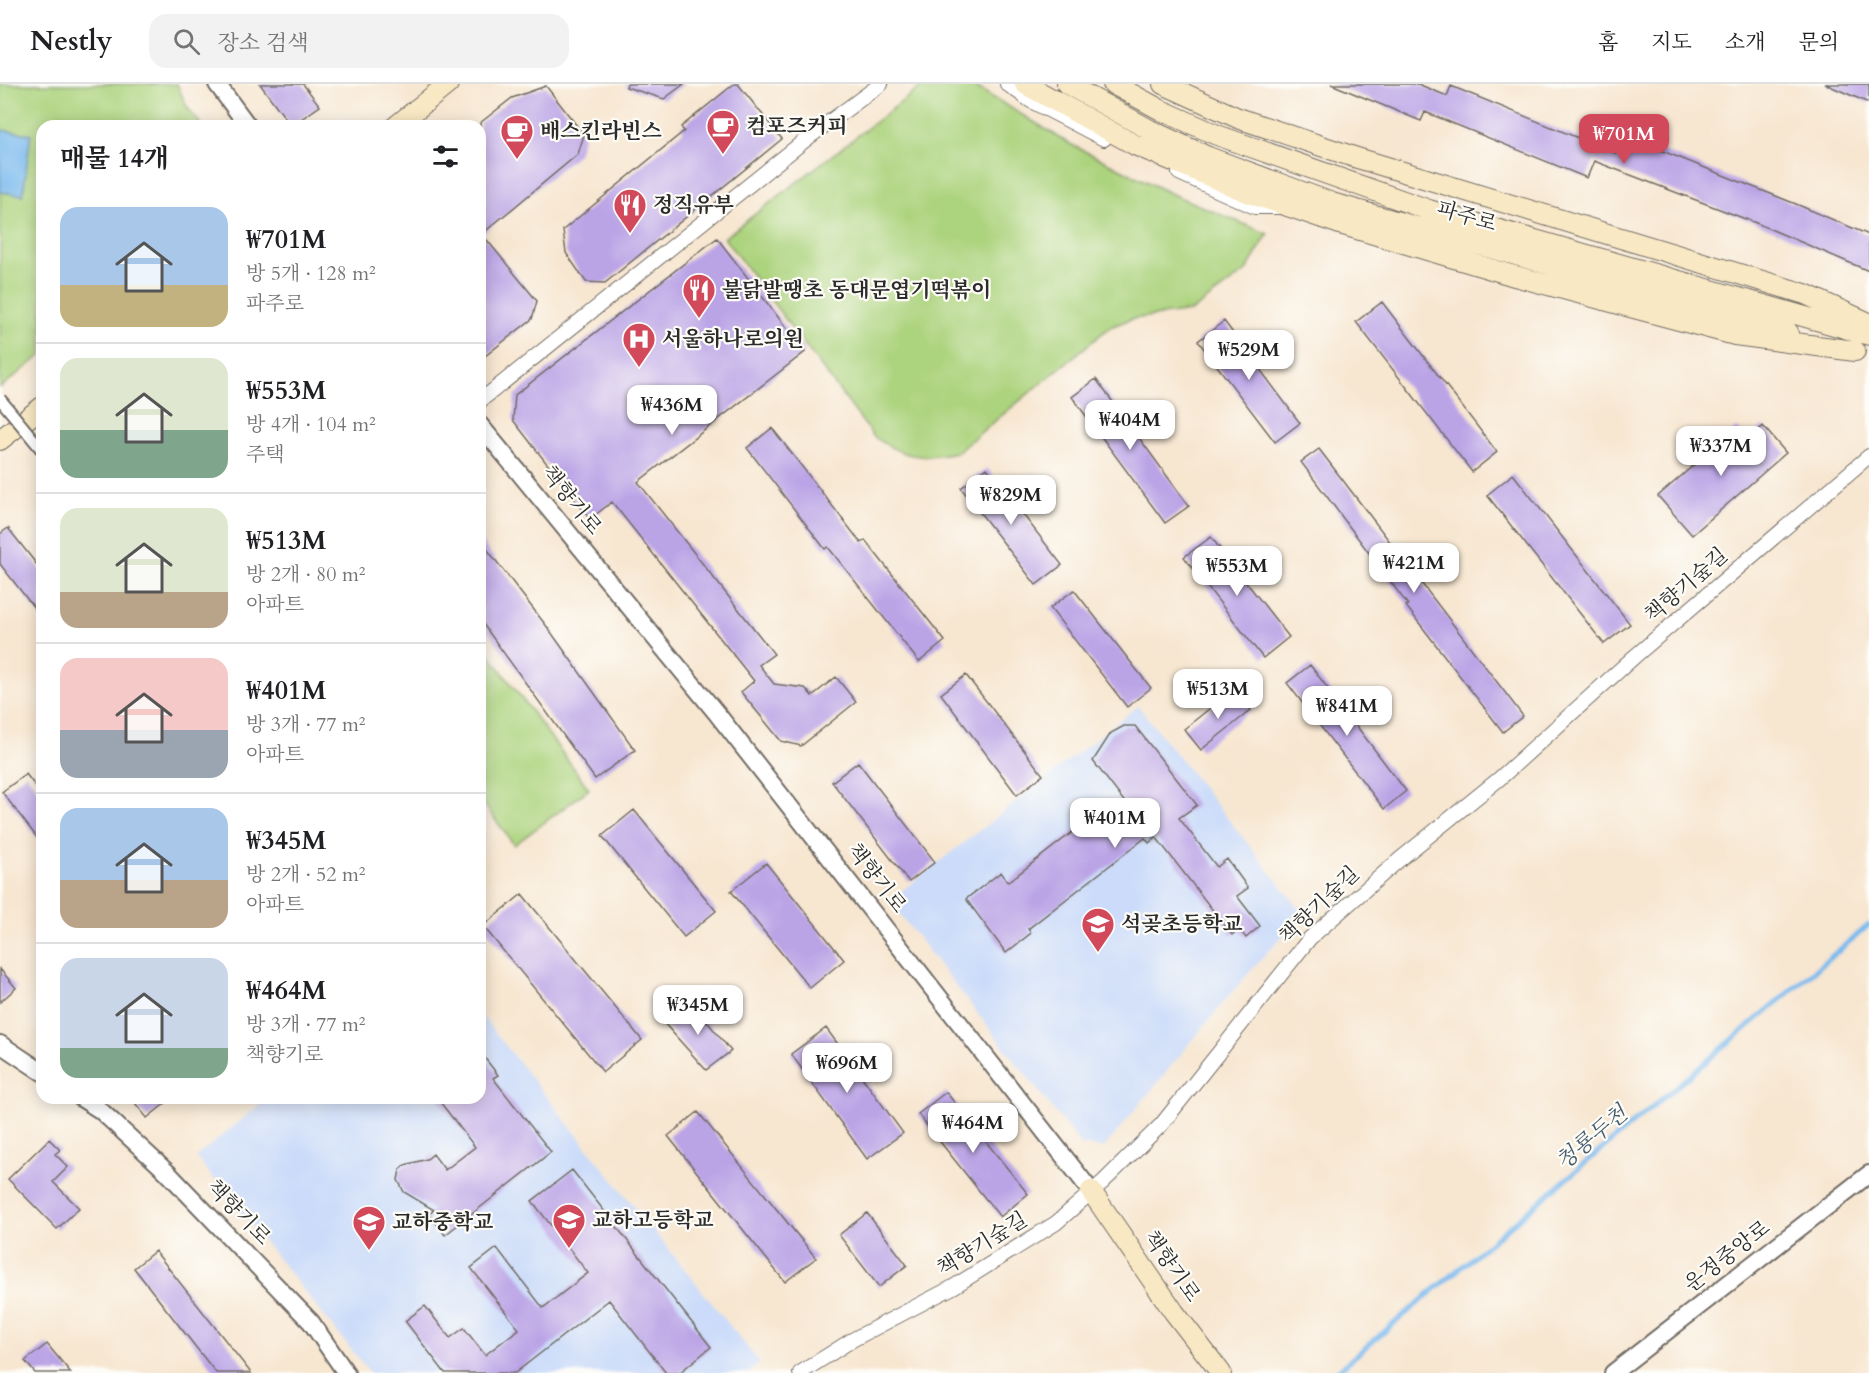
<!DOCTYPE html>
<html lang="ko">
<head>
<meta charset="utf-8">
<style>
  :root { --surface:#fff; --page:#f2f2f2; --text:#202124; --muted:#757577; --line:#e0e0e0; --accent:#d1495b }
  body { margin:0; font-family:Cardo,"Noto Serif KR",serif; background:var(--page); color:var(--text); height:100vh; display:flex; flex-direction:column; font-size:22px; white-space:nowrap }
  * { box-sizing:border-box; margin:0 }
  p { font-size:20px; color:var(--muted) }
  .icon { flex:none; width:33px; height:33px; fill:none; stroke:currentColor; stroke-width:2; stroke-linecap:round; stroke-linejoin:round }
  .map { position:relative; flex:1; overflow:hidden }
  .side { position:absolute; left:36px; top:36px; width:450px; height:984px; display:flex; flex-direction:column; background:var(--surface); border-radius:18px; box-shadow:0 3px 15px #0003 }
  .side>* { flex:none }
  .price { position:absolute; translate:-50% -51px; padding:0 14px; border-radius:12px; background:#fff; color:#222; font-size:20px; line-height:39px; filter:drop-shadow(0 2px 3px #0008) }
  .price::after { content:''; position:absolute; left:50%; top:36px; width:18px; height:14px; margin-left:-9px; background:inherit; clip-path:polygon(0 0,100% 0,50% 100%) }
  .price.current { background:var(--accent); color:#fff }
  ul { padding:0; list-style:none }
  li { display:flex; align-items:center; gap:18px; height:150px; padding:0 24px }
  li+li { border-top:2px solid var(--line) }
  li span { display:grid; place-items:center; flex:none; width:168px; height:120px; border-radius:18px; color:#555 }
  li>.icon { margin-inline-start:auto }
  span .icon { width:72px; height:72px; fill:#fffc; stroke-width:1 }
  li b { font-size:26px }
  h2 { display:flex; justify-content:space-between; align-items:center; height:72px; padding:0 24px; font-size:26px }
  header { display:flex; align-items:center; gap:36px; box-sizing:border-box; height:84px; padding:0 30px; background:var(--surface); border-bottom:2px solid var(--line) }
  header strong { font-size:28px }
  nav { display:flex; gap:33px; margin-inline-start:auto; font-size:21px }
  .search { width:420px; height:54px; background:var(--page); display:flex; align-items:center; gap:15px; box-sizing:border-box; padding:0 21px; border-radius:18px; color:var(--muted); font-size:22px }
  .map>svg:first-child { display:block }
  .built { fill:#cbdbf9 }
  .green { fill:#acd37d; stroke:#6c7f54; stroke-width:1.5 }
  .water { fill:#7abaee; stroke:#52728c; stroke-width:1.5 }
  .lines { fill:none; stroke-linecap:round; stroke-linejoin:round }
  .stream { stroke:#7abaee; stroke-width:5 }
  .building { fill:#bba4e6 }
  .minor-casing { stroke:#726c65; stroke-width:16 }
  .tertiary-casing { stroke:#726c65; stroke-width:20 }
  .secondary-casing { stroke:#726c65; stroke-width:22 }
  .minor { stroke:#fff; stroke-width:14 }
  .tertiary { stroke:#fff; stroke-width:16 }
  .secondary { stroke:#f8e8c3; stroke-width:20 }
  .pedestrian-bridge-casing { stroke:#726c65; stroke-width:14; stroke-linecap:butt }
  .pedestrian-bridge { stroke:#fff; stroke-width:10 }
  .labels { text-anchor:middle; stroke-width:4.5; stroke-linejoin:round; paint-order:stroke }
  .poi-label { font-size:21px; font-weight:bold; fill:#2b2b2b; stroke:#fdfcf7; text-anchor:start }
  .street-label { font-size:21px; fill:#2b2b2b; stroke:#fdfcf7 }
  .water-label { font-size:22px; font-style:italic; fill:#475d6f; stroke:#fdfcf7 }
</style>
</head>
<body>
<header>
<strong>Nestly</strong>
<div class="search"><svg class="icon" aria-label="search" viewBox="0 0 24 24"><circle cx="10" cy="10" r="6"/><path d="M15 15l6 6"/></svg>장소 검색</div>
<nav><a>홈</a><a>지도</a><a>소개</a><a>문의</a></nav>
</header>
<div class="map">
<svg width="1869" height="1289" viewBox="0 0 1869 1289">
  <rect width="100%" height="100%" fill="#fdfcf7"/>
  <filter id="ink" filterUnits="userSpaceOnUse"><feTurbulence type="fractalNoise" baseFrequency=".0167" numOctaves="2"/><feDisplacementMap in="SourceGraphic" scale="12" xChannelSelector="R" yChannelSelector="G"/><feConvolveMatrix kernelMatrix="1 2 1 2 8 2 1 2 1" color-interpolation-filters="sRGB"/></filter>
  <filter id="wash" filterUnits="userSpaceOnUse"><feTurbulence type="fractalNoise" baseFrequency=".008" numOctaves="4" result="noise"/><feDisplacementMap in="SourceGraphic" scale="24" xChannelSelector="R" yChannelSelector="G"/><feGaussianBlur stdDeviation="1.35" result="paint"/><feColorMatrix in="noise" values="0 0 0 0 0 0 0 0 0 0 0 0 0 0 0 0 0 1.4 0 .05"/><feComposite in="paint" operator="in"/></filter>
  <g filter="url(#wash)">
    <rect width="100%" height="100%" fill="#f7e6d0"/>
    <path class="built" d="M1138 622 1303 829 1232 908 1104 1064 1081 1061 889 817Z
      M480 930 760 1279 748 1289H370L196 1073 268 1014H480Z"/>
    <path class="green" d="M0 0H177L187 23 202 42H42V271L0 304Z
      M925 0H971L1072 61 1174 111 1268 150 1246 187 1192 227 1131 235 1110 243 957 368C919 375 907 375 874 353L724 154Z
      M480 558 589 705 514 761 480 715Z"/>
    <path class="water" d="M0 46 31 50 23 111 0 108Z"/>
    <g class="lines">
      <path class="stream" d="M1335 1289 1869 841"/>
    </g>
    <g id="blocks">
      <path class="building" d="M260 0H303L320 22 291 42Z
        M627 0H684L664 15 626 3Z
        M734 0H738L782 55 605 199 586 198 566 169 563 146 684 47 681 43Z
        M1331 0H1418L1447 12 1451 2 1615 69 1622 51 1796 120 1869 151V187L1756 139 1594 77 1587 94 1425 28 1421 37Z
        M1825 0H1869V19Z
        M546 2 584 51 578 70 482 150 537 217 532 235 480 276V39L512 14Z
        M717 154 805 268 638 398 774 570 759 581 774 600 805 604 812 612 836 593 856 618 801 662 781 657 741 608 754 597 612 418 590 435 513 336 515 311Z
        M1382 218 1497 368 1472 388 1356 238Z
        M1224 237 1300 339 1275 358 1198 257Z
        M1096 295 1189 422 1165 439 1072 313Z
        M1763 342 1786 369 1692 451 1658 412 1737 344 1748 356Z
        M772 344 861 459 865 456 945 557 919 578 828 463 825 465 747 364Z
        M1319 365 1523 632 1503 648 1406 522 1408 521 1301 378Z
        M987 384 1062 481 1036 501 961 404Z
        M1513 390 1630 540 1604 560 1487 411Z
        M8 444 42 487V534L0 480V450Z
        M1211 453 1289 553 1263 574 1184 473Z
        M480 456 548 544 635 666 595 695 480 536Z
        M1074 506 1151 604 1127 623 1050 524Z
        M1310 581 1406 707 1384 725 1287 599Z
        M966 591 1043 691 1017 711 941 610Z
        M1234 605 1251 626 1201 666 1184 645Z
        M1124 642H1135L1197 721 1179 734 1217 783 1227 775 1235 786 1248 804 1237 812 1260 842 1246 854 1239 845 1232 851 1156 753 1149 759 1145 754 1028 845 1031 849 1006 869 966 815 1001 788 1008 798 1092 733 1099 742 1127 721 1093 677 1111 649Z
        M858 678 935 778 909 798 832 698Z
        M26 690 42 711V760L2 708Z
        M634 726 716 827 684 853 602 752Z
        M766 779 844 876 810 904 731 807Z
        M522 810 642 956 603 988 483 842Z
        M0 885 16 904 0 918Z
        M692 919 731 967 706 986 664 939Z
        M826 944 903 1049 867 1075 791 970Z
        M480 968 498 991 493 994 551 1068 445 1151 429 1130 434 1126 404 1108 398 1096 400 1086 405 1081 427 1075 433 1070 445 1086 475 1063 437 1014H480Z
        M946 1008 1028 1110 1000 1133 918 1030Z
        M131 1014H172L147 1034Z
        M698 1028 816 1174 785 1198 668 1052Z
        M49 1055 60 1066 55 1070 68 1083 53 1098 79 1124 57 1145 8 1095Z
        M572 1086 711 1263 679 1289H666L609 1216 515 1289H445L405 1237 425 1222 450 1254 464 1244 485 1271 519 1245 471 1184 497 1164 543 1224 588 1189 532 1117Z
        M867 1129 907 1181 879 1203 839 1151Z
        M155 1167 251 1289H216L134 1184Z
        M47 1260 71 1289H35L25 1277Z"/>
    </g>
  </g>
  <g filter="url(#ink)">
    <use href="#blocks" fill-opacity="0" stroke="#726c65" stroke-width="1.5"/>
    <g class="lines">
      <defs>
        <path id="minor" d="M1007 0 1031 17 1104 55
          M1179 89 1255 123H1278
          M480 317 809 53 881 0
          M800 1289 852 1256 953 1203 1056 1139 1103 1098 1161 1041 1310 854 1399 776 1499 695 1634 573 1869 372"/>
        <path id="tertiary" d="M217 0 248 42
          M480 341 718 631 1091 1107
          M0 960 42 988
          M81 1014 100 1026 167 1088 311 1238 346 1289
          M1613 1289 1869 1090"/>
        <path id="secondary" d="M1025 0 1135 61 1252 110 1343 141 1511 191 1735 251 1855 267
          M1067 0 1150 46 1208 73 1332 119 1788 248
          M1113 0 1161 26 1217 51 1429 126 1869 251
          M1163 0 1238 34 1354 73 1805 210 1869 239
          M396 42 448 0
          M0 356 42 323
          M1091 1107 1174 1228 1221 1289"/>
      </defs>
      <use href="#minor" class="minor-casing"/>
      <use href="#tertiary" class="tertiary-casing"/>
      <use href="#secondary" class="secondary-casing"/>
      <use href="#minor" class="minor"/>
      <use href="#tertiary" class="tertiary"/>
      <use href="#secondary" class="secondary"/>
      <defs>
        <path id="pedestrian-bridge" d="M0 315 42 366"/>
      </defs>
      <use href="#pedestrian-bridge" class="pedestrian-bridge-casing"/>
      <use href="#pedestrian-bridge" class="pedestrian-bridge"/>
    </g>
  </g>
  <defs>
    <symbol id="cafe-pin" viewBox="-11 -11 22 30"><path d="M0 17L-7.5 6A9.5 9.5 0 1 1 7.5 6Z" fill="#d1495b" stroke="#fdfcf7"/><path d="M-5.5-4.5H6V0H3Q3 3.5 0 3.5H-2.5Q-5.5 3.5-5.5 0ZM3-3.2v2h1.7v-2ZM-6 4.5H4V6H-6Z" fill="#fff"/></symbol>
    <symbol id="restaurant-pin" viewBox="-11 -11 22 30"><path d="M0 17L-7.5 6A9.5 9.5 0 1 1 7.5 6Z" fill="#d1495b" stroke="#fdfcf7"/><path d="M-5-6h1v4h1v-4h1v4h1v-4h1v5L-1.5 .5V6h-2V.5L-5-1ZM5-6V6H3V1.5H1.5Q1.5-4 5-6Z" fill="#fff"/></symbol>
    <symbol id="hospital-pin" viewBox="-11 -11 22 30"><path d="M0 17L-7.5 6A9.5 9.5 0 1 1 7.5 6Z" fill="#d1495b" stroke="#fdfcf7"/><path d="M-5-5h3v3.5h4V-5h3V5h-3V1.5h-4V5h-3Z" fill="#fff"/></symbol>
    <symbol id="school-pin" viewBox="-11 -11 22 30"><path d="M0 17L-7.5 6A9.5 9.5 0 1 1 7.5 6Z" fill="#d1495b" stroke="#fdfcf7"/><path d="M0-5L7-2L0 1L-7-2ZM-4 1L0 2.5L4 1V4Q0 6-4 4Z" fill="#fff"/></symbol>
  </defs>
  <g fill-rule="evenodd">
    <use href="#cafe-pin" x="704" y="23" width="38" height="52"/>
    <use href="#cafe-pin" x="498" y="28" width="38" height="52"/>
    <use href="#restaurant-pin" x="611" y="102" width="38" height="52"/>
    <use href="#restaurant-pin" x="680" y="187" width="38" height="52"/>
    <use href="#hospital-pin" x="620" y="236" width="38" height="52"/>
    <use href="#school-pin" x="1079" y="821" width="38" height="52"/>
    <use href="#school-pin" x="550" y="1117" width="38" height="52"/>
    <use href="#school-pin" x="350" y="1119" width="38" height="52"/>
  </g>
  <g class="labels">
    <g class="poi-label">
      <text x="746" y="49">컴포즈커피</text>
      <text x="540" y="54">배스킨라빈스</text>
      <text x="653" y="128">정직유부</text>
      <text x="722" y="213">불닭발땡초 동대문엽기떡볶이</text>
      <text x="662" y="262">서울하나로의원</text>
      <text x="1121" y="847">석곶초등학교</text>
      <text x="592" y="1143">교하고등학교</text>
      <text x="392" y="1145">교하중학교</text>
    </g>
    <g class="street-label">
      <text transform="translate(1467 132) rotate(16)" y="7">파주로</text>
      <text transform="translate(572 416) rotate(51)" y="7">책향기로</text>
      <text transform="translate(1686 501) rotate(-41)" y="7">책향기숲길</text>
      <text transform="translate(877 794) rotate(52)" y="7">책향기로</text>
      <text transform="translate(1319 821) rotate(-44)" y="7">책향기숲길</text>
      <text transform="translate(239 1128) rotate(46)" y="7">책향기로</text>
      <text transform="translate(982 1160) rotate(-32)" y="7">책향기숲길</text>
      <text transform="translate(1727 1172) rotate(-38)" y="7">운정중앙로</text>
      <text transform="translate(1172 1182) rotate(55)" y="7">책향기로</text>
    </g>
    <g class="water-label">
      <text transform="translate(1591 1053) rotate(-40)" y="8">청룡두천</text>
    </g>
  </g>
</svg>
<b class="price current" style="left:1624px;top:81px">₩701M</b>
<b class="price" style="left:1249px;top:297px">₩529M</b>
<b class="price" style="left:672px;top:352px">₩436M</b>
<b class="price" style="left:1130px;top:367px">₩404M</b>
<b class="price" style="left:1721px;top:393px">₩337M</b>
<b class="price" style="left:1011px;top:442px">₩829M</b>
<b class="price" style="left:1414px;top:510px">₩421M</b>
<b class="price" style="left:1237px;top:513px">₩553M</b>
<b class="price" style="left:1218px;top:636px">₩513M</b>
<b class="price" style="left:1347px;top:653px">₩841M</b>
<b class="price" style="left:1115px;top:765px">₩401M</b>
<b class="price" style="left:698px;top:952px">₩345M</b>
<b class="price" style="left:847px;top:1010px">₩696M</b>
<b class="price" style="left:973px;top:1070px">₩464M</b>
<section class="side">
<h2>매물 14개<svg class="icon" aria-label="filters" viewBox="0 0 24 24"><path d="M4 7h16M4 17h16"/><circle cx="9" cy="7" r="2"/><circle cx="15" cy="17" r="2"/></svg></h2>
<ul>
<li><span style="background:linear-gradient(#a9c7e8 65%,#c2b280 0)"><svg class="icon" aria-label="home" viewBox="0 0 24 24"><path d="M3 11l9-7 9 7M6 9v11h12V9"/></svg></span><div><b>₩701M</b><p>방 5개 · 128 m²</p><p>파주로</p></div></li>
<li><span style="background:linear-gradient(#dfe7d0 60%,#7fa58c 0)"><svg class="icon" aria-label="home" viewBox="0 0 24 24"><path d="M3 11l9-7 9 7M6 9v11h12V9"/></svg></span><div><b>₩553M</b><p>방 4개 · 104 m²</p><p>주택</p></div></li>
<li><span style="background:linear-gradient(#dfe7d0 70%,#b9a48a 0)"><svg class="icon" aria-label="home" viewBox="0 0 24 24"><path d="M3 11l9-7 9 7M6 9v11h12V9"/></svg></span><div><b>₩513M</b><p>방 2개 · 80 m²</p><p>아파트</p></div></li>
<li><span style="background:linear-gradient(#f6c9c9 60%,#9aa5b1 0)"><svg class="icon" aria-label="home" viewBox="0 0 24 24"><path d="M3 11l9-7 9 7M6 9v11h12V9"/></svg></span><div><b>₩401M</b><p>방 3개 · 77 m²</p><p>아파트</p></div></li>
<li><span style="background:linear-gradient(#a9c7e8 60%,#b9a48a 0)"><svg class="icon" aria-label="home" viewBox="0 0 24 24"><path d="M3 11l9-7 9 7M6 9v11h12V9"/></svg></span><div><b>₩345M</b><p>방 2개 · 52 m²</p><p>아파트</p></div></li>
<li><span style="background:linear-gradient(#c9d6e8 75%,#7fa58c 0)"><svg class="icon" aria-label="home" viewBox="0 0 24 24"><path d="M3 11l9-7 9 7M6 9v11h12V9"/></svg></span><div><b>₩464M</b><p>방 3개 · 77 m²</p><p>책향기로</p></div></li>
</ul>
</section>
</div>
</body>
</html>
